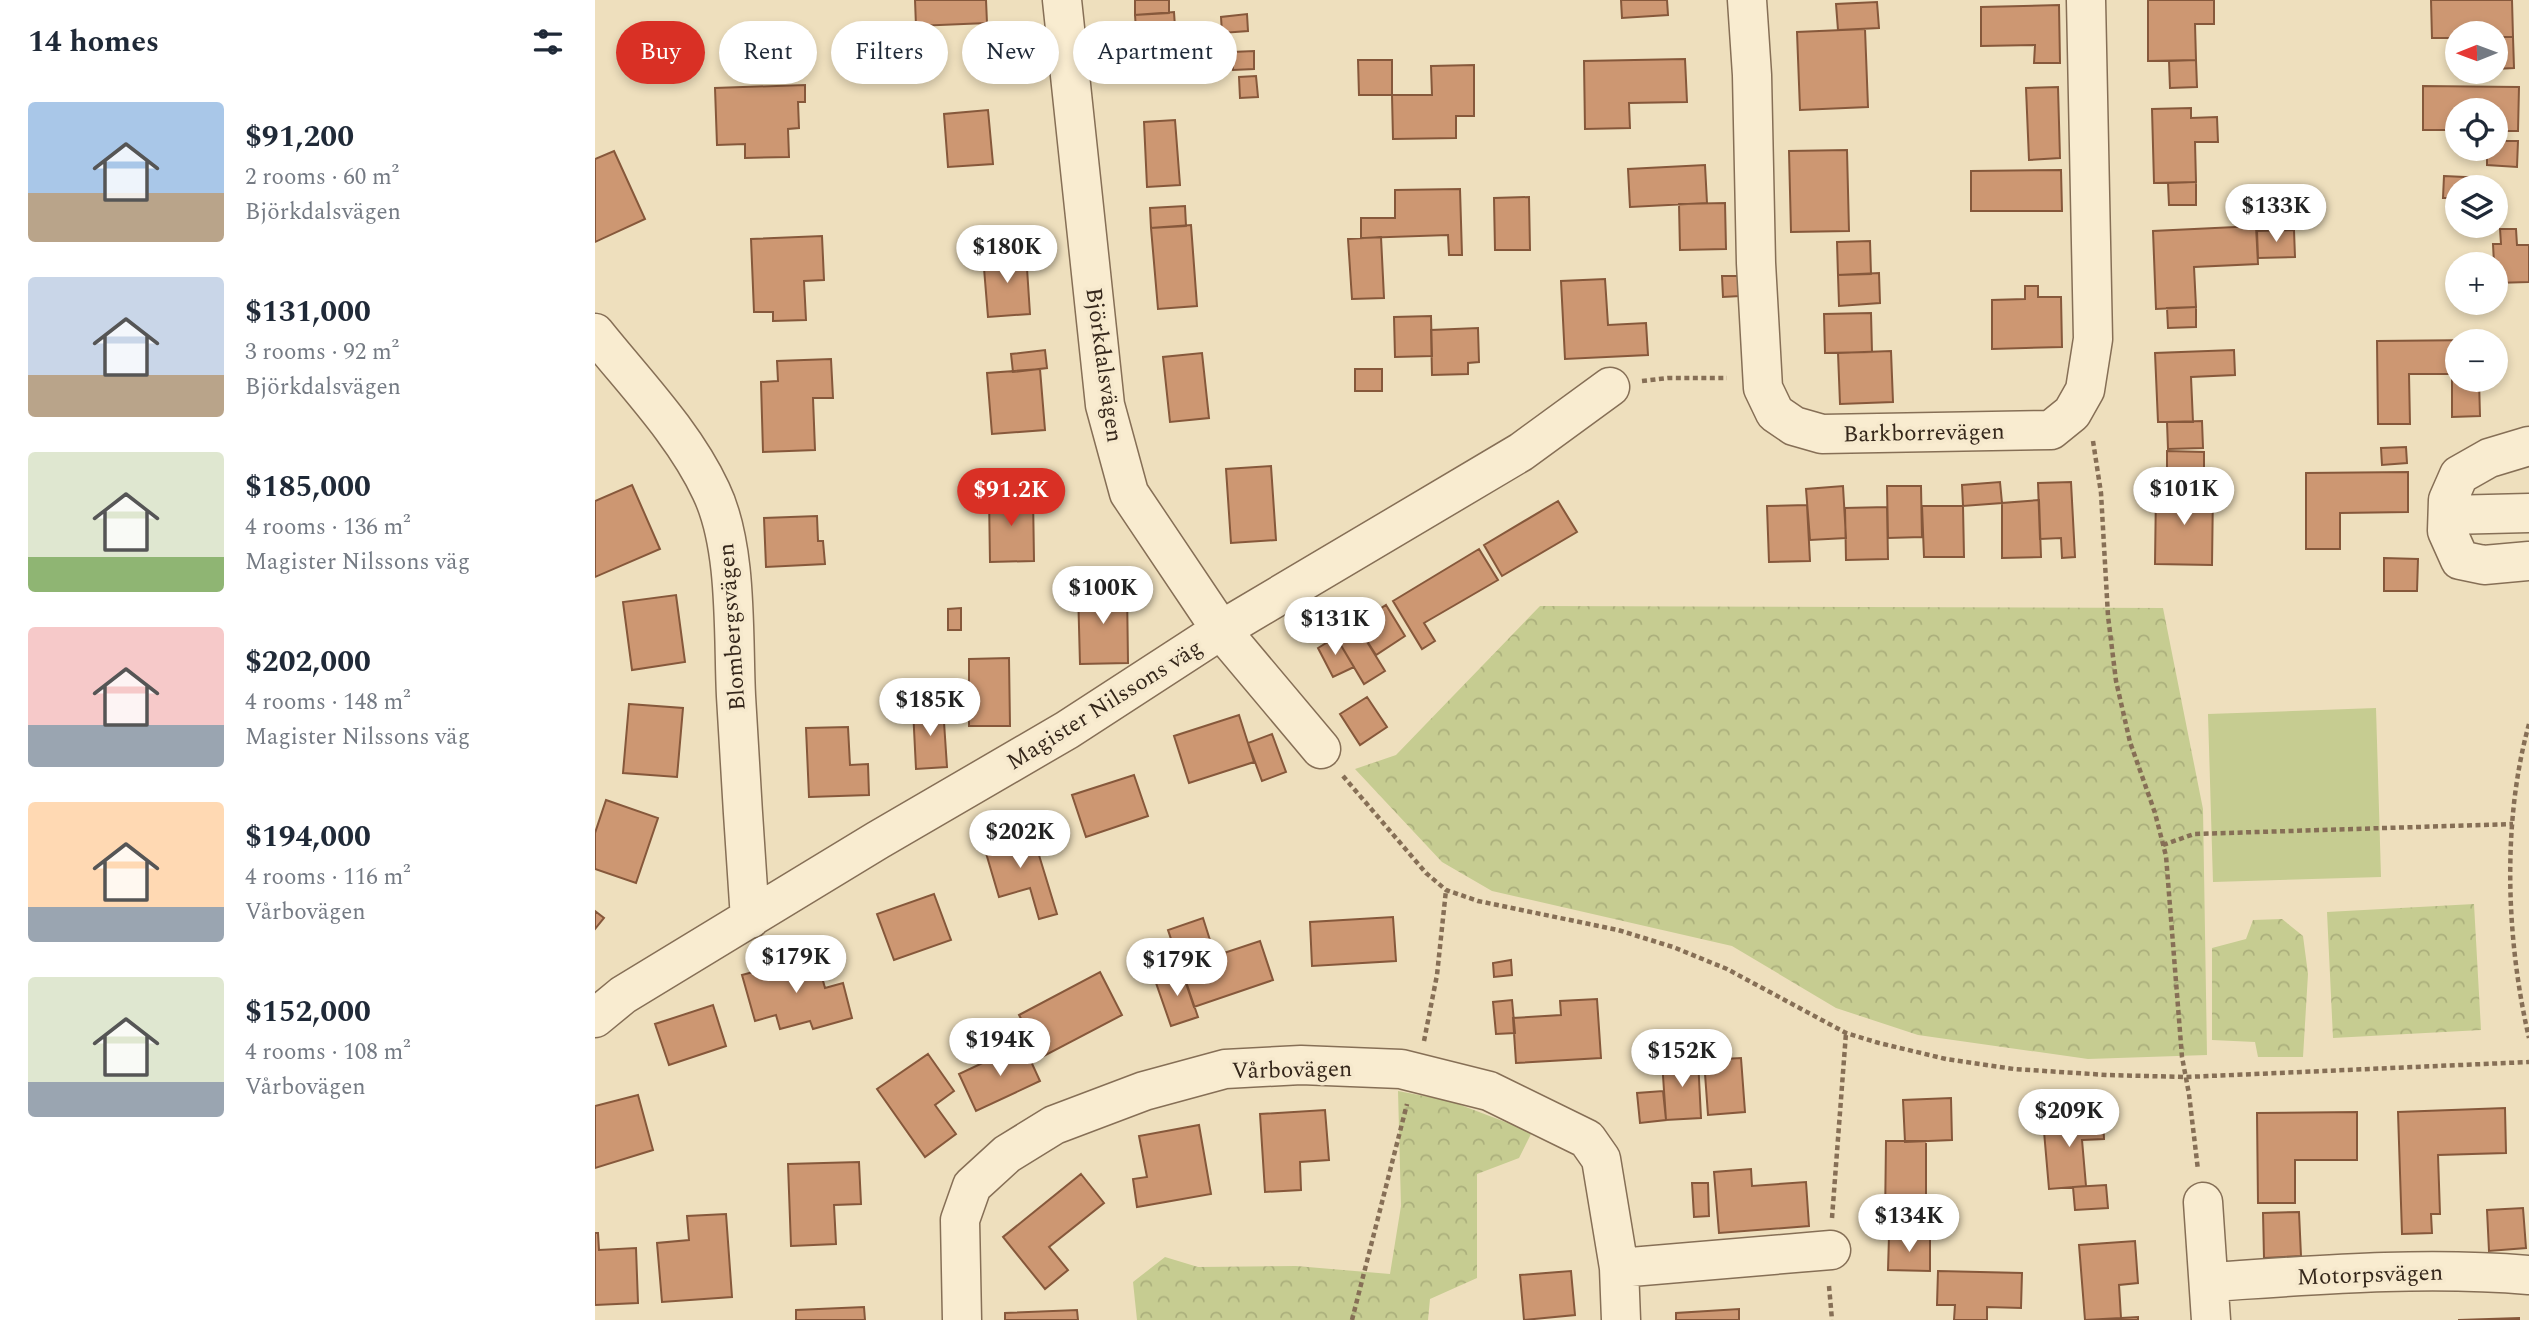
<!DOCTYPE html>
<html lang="en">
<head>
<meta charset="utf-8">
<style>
  :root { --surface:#fff; --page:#f2f2f3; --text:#1f2937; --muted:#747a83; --accent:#d93025 }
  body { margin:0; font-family:Spectral,serif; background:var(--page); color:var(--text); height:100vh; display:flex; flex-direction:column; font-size:26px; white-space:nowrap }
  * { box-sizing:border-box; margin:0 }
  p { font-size:23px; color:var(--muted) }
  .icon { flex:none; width:38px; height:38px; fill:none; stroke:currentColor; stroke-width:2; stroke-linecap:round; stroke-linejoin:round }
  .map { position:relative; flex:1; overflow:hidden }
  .drawer { display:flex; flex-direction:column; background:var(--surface); width:595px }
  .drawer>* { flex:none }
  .guide { position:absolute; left:21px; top:21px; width:665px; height:63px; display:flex; gap:14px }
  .needle { width:46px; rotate:269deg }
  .controls { position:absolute; left:1850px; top:21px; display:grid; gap:14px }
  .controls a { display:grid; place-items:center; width:63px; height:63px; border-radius:50%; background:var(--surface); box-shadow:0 4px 10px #0003; font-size:35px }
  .price { position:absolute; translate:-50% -60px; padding:0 16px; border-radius:24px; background:#fff; color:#222; font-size:23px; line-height:46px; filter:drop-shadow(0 2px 4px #0008) }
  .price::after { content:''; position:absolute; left:50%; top:42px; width:21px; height:16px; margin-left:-10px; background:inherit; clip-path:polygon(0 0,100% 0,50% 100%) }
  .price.current { background:var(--accent); color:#fff }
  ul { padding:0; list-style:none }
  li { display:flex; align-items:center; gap:21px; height:175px; padding:0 28px }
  li span { display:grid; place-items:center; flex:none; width:196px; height:140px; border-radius:7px; color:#555 }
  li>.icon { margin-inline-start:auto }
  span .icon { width:84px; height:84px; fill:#fffc; stroke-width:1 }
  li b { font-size:30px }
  h2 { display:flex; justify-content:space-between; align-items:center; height:84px; padding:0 28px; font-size:30px }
  .chip { padding:0 24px; border-radius:32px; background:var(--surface); box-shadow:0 4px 10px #0003; font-size:24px; line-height:63px }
  .chip.current { background:var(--accent); color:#fff }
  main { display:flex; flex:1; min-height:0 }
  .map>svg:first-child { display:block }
  .forest { fill:url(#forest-crowns) }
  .pitch { fill:#c6cc91 }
  .building { fill:#cd9772; stroke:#86583b; stroke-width:2 }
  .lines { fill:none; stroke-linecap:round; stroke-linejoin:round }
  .minor-casing { stroke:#866f56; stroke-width:41 }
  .path { stroke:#866f56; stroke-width:4.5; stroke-dasharray:5 3.5; stroke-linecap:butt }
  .minor { stroke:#f9ecd0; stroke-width:38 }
  .labels { text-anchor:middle; stroke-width:7; stroke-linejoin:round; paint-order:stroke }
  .street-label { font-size:23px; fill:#35271b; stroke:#f6e9cd }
</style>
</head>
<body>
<main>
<section class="drawer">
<h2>14 homes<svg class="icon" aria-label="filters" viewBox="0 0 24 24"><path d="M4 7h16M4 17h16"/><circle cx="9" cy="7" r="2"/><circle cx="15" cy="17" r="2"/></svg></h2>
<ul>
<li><span style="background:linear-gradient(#a9c7e8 65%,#b9a48a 0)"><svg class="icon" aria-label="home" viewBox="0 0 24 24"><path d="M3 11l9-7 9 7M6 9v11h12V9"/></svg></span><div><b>$91,200</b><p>2 rooms · 60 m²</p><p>Björkdalsvägen</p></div></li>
<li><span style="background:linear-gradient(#c9d6e8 70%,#b9a48a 0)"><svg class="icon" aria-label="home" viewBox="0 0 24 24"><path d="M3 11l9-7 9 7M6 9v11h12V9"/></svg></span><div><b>$131,000</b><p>3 rooms · 92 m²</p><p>Björkdalsvägen</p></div></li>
<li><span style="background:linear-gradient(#dfe7d0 75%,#8fb573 0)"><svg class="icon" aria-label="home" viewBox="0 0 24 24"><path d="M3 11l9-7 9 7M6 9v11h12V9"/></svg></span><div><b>$185,000</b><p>4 rooms · 136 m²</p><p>Magister Nilssons väg</p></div></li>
<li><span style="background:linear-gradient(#f6c9c9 70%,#9aa5b1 0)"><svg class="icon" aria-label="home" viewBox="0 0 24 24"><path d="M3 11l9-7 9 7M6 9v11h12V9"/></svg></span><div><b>$202,000</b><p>4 rooms · 148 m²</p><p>Magister Nilssons väg</p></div></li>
<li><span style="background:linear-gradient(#ffd9b3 75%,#9aa5b1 0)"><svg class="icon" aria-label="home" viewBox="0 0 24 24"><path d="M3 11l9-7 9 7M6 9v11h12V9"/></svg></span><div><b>$194,000</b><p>4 rooms · 116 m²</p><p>Vårbovägen</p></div></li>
<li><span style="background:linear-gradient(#dfe7d0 75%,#9aa5b1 0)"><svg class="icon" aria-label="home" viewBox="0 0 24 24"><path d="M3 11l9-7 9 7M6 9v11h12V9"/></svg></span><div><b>$152,000</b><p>4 rooms · 108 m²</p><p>Vårbovägen</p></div></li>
</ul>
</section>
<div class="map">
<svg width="1934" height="1320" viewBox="0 0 1934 1320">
  <defs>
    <pattern id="forest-crowns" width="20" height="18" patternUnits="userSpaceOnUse" patternTransform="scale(1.75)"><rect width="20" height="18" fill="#c6cc91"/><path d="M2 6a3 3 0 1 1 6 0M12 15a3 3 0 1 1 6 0" fill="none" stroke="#abaf7c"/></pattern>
  </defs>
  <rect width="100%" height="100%" fill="#eedfbd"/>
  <path class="forest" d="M945 606 1568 608 1608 809 1612 1055 1493 1059 1323 1035 1241 1008 1137 946 897 891 847 862 760 769 801 755Z
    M1879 904 1886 1030 1738 1038 1732 912Z
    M1687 919 1708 936 1713 974 1708 1057H1663L1660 1042 1617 1040V948L1651 939 1658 920Z
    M803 1091 855 1101 937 1132 924 1158 882 1174V1278L835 1299 833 1320H542L538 1282 570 1257 603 1267 701 1266 795 1274 806 1206Z"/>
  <path class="pitch" d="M1781 708 1786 877 1618 882 1613 714Z"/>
  <path class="building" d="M320 0H391L392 23 321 26Z
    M540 0H574V13L540 15Z
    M1026 0H1072L1073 15 1027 18Z
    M1553 0H1619V24H1600L1601 60 1553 61Z
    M1836 0H1917L1918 37H1900V33H1862V38H1837Z
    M1282 2 1284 28 1243 30 1241 4Z
    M1464 5 1465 63H1439L1440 45 1386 46V7Z
    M579 12 580 27 541 30 540 15Z
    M652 14 653 31 627 33 626 17Z
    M617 23 621 71 563 75 559 29Z
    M1270 29 1273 107 1205 110 1202 32Z
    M1900 37H1918L1919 68 1900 69Z
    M560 40 563 75 540 76 537 42Z
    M659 51V69L638 70 637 52Z
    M1090 59 1092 102 1034 103 1035 128 990 129 989 61Z
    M763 60H797V95H764Z
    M1601 60 1602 87 1575 88 1574 61Z
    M879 65V116H861V138L798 139 797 95H837L836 66Z
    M661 76 663 97 645 98 644 77Z
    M210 85V102H203L204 128 193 129 194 157 150 158V144L122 145 120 88Z
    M1828 86 1924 87 1923 131H1900V110H1862V130H1828Z
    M1463 87 1465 158 1434 160 1431 88Z
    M1596 108V118L1622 117 1623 142H1600L1601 182 1559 183 1557 109Z
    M393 110 398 164 353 167 349 114Z
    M580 120 585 185 552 187 549 122Z
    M1900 141H1923L1922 167 1892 165V149H1900Z
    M1252 150 1254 231 1196 232 1194 151Z
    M19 151 50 219 0 242V159Z
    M1110 165 1112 203 1035 207 1033 169Z
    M1466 170 1467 211H1376V171Z
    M1849 176 1890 178 1889 187H1862V198H1848Z
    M1601 182V205H1574L1573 183Z
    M865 189 867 255H854L853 235 766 238V218H800V190Z
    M934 197 935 250H900L899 198Z
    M1130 203 1131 249 1085 250 1084 204Z
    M590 206 591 226 556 228 555 208Z
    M596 225 602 306 563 309 556 228Z
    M1661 226 1663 264 1599 267 1601 307 1561 309 1558 231Z
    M402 228 404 254 374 257 371 232Z
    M1905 229H1921L1922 245H1934V282L1900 283 1898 244H1906Z
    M1699 230 1700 257 1663 258 1662 231Z
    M227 236 229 280 209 281 211 320 178 321V312H159L156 239Z
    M786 237 789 298 757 299 753 239Z
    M1275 241 1276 274 1243 275 1242 242Z
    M431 253 435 314 393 317 388 256Z
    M1284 273 1285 303 1244 306 1243 275Z
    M1127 276H1144L1145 296 1128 297Z
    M1010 279 1013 325 1051 323 1053 355 970 359 966 281Z
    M1430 286H1443V297H1466L1467 347 1397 349V300L1430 299Z
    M1601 307V327L1573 328 1572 308Z
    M1276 313 1277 352 1230 353 1229 314Z
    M836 316 837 356 800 357 799 317Z
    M883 328 884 362 873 363V374L837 375 836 330Z
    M1884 340 1862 341V380H1884L1885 416 1857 417V374H1814L1815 424H1783L1782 341Z
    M450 350 452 368 418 372 416 354Z
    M1639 350 1640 375 1596 377 1598 422H1563L1560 353Z
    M1296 351 1298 402 1245 404 1243 353Z
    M607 353 614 418 575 422 568 357Z
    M236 359 238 398H218L220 450 168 452 166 382 183 381 182 361Z
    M445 369 450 430 397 434 392 373Z
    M760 369H787V391H760Z
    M1607 421 1608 448 1573 449 1572 422Z
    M1811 447 1812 463 1787 465 1786 448Z
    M1572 451 1609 452V489H1572Z
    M676 466 681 540 636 543 631 469Z
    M1813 472V512L1745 513V549H1711V473Z
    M1405 482 1407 503 1368 506 1367 485Z
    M1476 482 1480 557 1467 558 1466 538 1445 539 1443 483Z
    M37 485 65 549 0 577V501Z
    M1248 486 1251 538 1215 540 1211 489Z
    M1292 486H1326L1327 537 1293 538Z
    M1561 489H1618L1617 565 1560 564Z
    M438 495 439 561 395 562 394 496Z
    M1444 500 1446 557 1407 558V503Z
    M963 501 982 532 907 576 889 545Z
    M1212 505 1215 561 1174 562 1172 506Z
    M1327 506H1368L1369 557H1329Z
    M1292 507 1293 559 1251 560 1250 508Z
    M222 516 223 541H228L230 564 171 567 169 518Z
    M884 549 903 580 829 623 840 641 827 649 798 601Z
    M1789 558 1823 559 1822 591H1789Z
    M532 589 533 663 485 664 483 590Z
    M81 595 90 662 37 670 28 602Z
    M791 605 810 636 781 655 761 624Z
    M366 608V630H353V609Z
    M761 624 790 671 769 684 741 637Z
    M741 637 759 667 738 677 723 648Z
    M414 658 415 726H374V659Z
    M772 697 792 727 765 745 745 714Z
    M34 704 88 708 82 777 28 773Z
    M348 707 352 767 321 769 318 709Z
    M644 715 659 762 594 783 579 736Z
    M253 727 255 765 273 764 274 795 214 797 211 728Z
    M677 734 691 772 667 781 653 743Z
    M539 775 553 816 491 837 477 795Z
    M11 800 63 818 41 883 0 869V833Z
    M436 829 462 914 444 919 435 888 404 897 388 843Z
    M339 894 356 940 299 960 282 914Z
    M0 911 9 918 0 929Z
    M798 917 801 961 717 966 715 922Z
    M608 918 620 956 665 941 678 980 599 1007 573 930Z
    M221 955 230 988 248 983 257 1018 218 1029 215 1021 185 1029 181 1015 160 1021 147 975Z
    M916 960 917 975 899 977 898 963Z
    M587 970 603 1017 576 1026 560 980Z
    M505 972 527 1015 447 1057 424 1015Z
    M1002 999 1006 1058 921 1063 918 1018 966 1015 965 1001Z
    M917 1000 920 1033 901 1034 898 1002Z
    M118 1005 131 1046 74 1065 60 1024Z
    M428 1044 445 1081 381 1111 364 1074Z
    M333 1054 359 1091 340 1105 361 1134 330 1157 282 1089Z
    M1146 1058 1150 1112 1113 1115 1109 1060Z
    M1103 1059 1106 1118 1071 1120 1067 1061Z
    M1068 1091 1071 1120 1045 1123 1042 1093Z
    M43 1095 58 1150 0 1168V1106Z
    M1356 1098 1357 1140 1310 1142 1308 1100Z
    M1910 1108 1911 1153 1843 1155 1845 1214H1836L1837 1233 1807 1234 1803 1112Z
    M730 1110 734 1160 705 1162 706 1190 670 1192 665 1114Z
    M1762 1112V1160H1700V1203H1663L1662 1113Z
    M1508 1115 1509 1139 1487 1140 1491 1186 1454 1189 1448 1120Z
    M604 1125 616 1194 542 1207 538 1179 552 1177 544 1136Z
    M1291 1141H1331V1222L1290 1221Z
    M264 1162 266 1204 239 1205 241 1244 196 1246 193 1164Z
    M1156 1169 1157 1186 1211 1182 1214 1226 1124 1233 1119 1172Z
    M486 1174 509 1203 454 1247 473 1270 450 1289 408 1237Z
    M1097 1183H1113L1114 1216 1099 1217Z
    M1511 1185 1513 1208 1480 1210 1478 1187Z
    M1928 1208 1931 1248 1894 1251 1892 1210Z
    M1704 1212 1706 1256 1669 1258 1668 1213Z
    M131 1214 137 1297 67 1302 62 1243 94 1240 92 1216Z
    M0 1233H3L4 1250 41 1248 43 1303 0 1305Z
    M1294 1236 1335 1237V1271L1293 1270Z
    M1540 1241 1543 1283 1524 1285 1526 1318 1490 1320 1484 1245Z
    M976 1271 980 1315 929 1320 925 1275Z
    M1343 1271 1427 1273 1426 1308 1392 1307V1320H1359L1360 1305H1342Z
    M269 1307 270 1320H201V1310Z
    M1144 1309V1320H1081V1313Z
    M482 1310 483 1320H410V1313Z
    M1543 1317V1320H1509V1319Z
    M1924 1318V1320H1863Z"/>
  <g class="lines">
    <defs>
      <path id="minor" d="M467 0 510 405 534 493 626 630 726 749
        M1152 0 1157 75 1161 263 1168 388 1180 413 1199 426 1227 434 1456 430 1477 413 1490 390 1498 339 1491 0
        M0 333C40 383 89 433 116 491 143 547 138 635 141 696 145 770 150 845 155 919
        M1934 446 1894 458 1864 475 1853 500 1852 531 1865 560 1889 565 1934 561
        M1853 515 1934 513
        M0 1018 28 995 283 840 472 730 626 630 926 452 1015 387
        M1608 1202 1616 1320
        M1024 1268 1236 1250
        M1615 1282C1721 1275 1828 1266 1934 1275
        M367 1320 365 1220 377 1186 412 1154 459 1125 549 1091 630 1069 706 1065 806 1069 894 1091 992 1139 1006 1159 1024 1268 1026 1320"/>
    </defs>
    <use href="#minor" class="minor-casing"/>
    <path class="path" d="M1047 381 1073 378H1132
      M1498 441 1506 493 1513 616 1521 681 1535 742 1560 813 1571 856 1587 1057 1594 1094 1603 1170
      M1934 724C1907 821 1911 939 1934 1038
      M748 776 831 873 851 890 883 901 1023 930 1078 947 1132 969 1251 1033 1284 1043 1351 1059 1419 1069 1512 1075 1591 1077 1934 1062
      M1568 845 1599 834 1918 824
      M829 1041 842 975 851 890
      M1237 1218 1251 1033
      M1234 1286 1237 1320
      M757 1320 812 1104"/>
    <use href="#minor" class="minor"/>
  </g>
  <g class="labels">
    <g class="street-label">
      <text transform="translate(510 365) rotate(82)" y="8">Björkdalsvägen</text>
      <text transform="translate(1329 432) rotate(-1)" y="8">Barkborrevägen</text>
      <text transform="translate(136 627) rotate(-94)" y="8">Blombergsvägen</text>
      <text transform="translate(509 704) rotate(-32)" y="8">Magister Nilssons väg</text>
      <text transform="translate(697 1069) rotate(-1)" y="8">Vårbovägen</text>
      <text transform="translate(1775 1274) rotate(-2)" y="8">Motorpsvägen</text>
    </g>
  </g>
</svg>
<div class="controls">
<a><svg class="needle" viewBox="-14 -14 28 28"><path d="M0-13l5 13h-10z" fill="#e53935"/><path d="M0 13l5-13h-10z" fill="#747a83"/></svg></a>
<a><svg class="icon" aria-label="locate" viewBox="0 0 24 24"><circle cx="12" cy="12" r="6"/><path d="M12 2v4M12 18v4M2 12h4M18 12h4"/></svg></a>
<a><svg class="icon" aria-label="layers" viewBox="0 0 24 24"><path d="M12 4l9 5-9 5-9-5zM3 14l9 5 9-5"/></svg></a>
<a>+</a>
<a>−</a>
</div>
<b class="price" style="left:1681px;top:244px">$133K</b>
<b class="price" style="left:412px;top:285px">$180K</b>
<b class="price" style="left:1589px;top:527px">$101K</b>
<b class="price current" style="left:416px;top:528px">$91.2K</b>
<b class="price" style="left:508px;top:626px">$100K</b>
<b class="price" style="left:740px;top:657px">$131K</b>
<b class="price" style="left:335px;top:738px">$185K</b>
<b class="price" style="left:425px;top:870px">$202K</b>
<b class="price" style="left:201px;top:995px">$179K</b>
<b class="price" style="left:582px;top:998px">$179K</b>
<b class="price" style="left:405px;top:1078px">$194K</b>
<b class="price" style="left:1087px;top:1089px">$152K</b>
<b class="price" style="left:1474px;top:1149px">$209K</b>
<b class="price" style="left:1314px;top:1254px">$134K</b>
<div class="guide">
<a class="chip current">Buy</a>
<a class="chip">Rent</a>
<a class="chip">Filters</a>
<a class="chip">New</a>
<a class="chip">Apartment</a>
</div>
</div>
</main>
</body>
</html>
